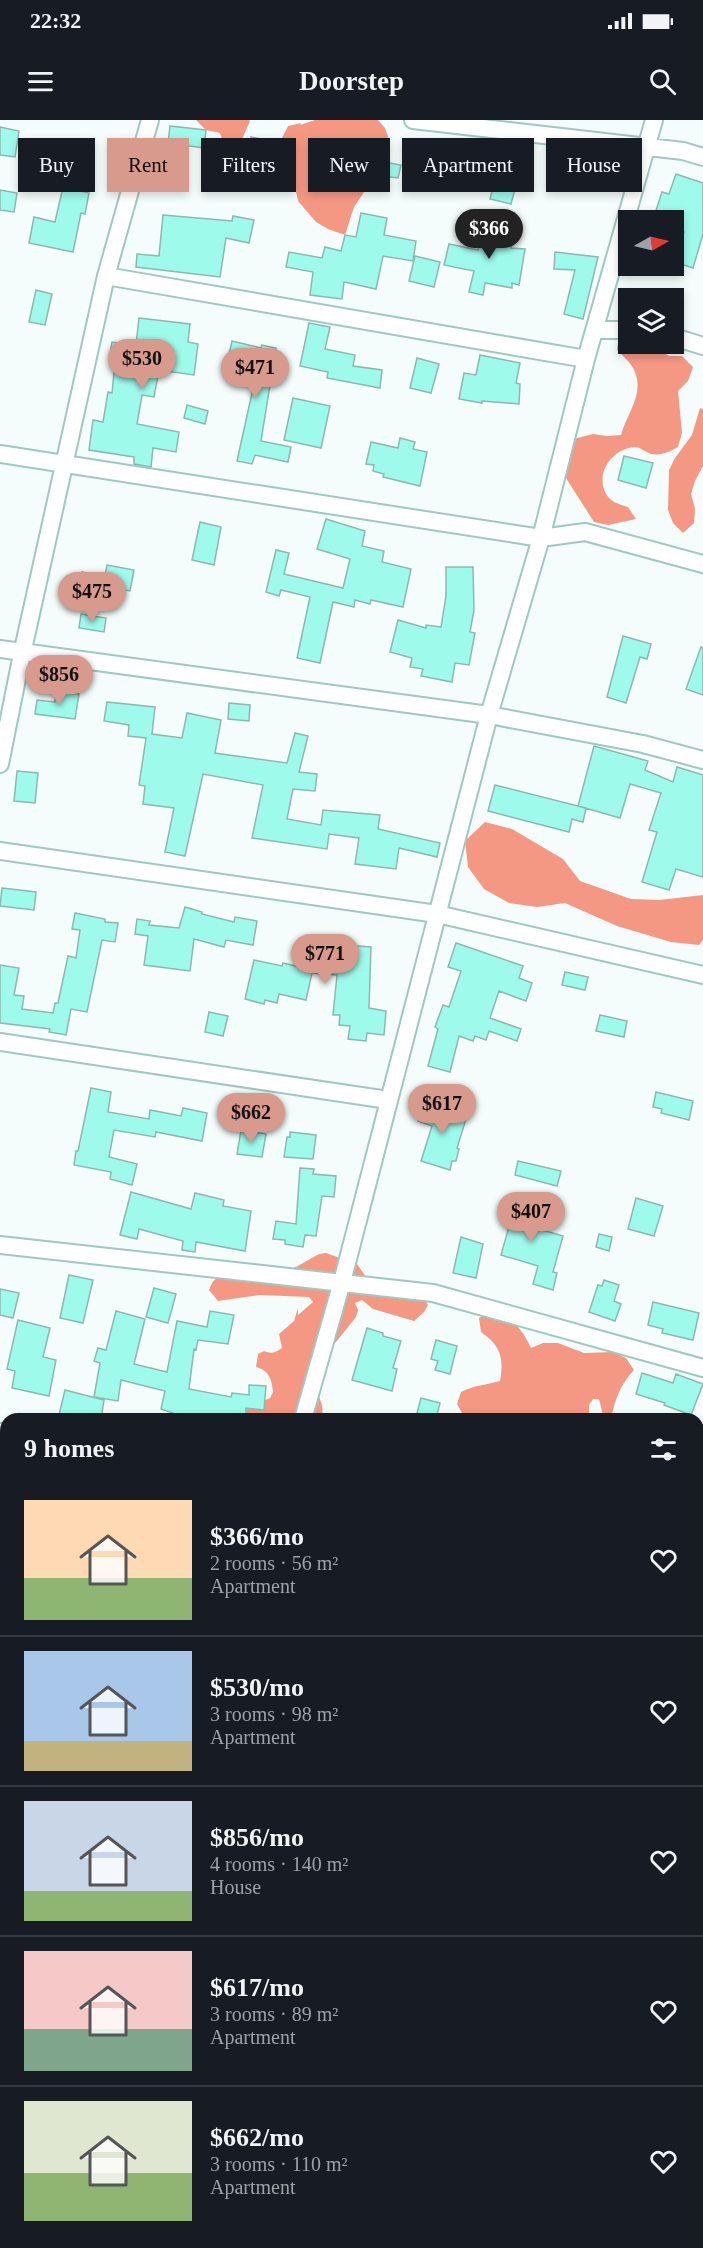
<!DOCTYPE html>
<html lang="en">
<head>
<meta charset="utf-8">
<style>
  :root { --surface:#171b24; --page:#242831; --text:#f1f3f6; --muted:#9ea1a6; --line:#363941; --accent:#d79a8d }
  body { margin:0; font-family:Georgia,serif; background:var(--page); color:var(--text); height:100vh; display:flex; flex-direction:column; font-size:22px; white-space:nowrap }
  * { box-sizing:border-box; margin:0 }
  p { font-size:20px; color:var(--muted) }
  .icon { flex:none; width:33px; height:33px; fill:none; stroke:currentColor; stroke-width:2; stroke-linecap:round; stroke-linejoin:round }
  .map { position:relative; flex:1; overflow:hidden }
  .panel { position:absolute; left:0px; top:1293px; width:704px; height:836px; display:flex; flex-direction:column; background:var(--surface); border-radius:18px 18px 0 0; box-shadow:0 3px 9px #0003 }
  .panel>* { flex:none }
  .top-card { position:absolute; left:18px; top:18px; width:668px; height:54px; display:flex; gap:12px }
  .needle { width:39px; rotate:82deg }
  .fabs { position:absolute; left:618px; top:90px; display:grid; gap:12px }
  .fabs a { display:grid; place-items:center; width:66px; height:66px; border-radius:0px; background:var(--surface); box-shadow:0 3px 9px #0003; font-size:30px }
  .price { position:absolute; translate:-50% -51px; padding:0 14px; border-radius:21px; background:var(--accent); color:#111; font-size:20px; line-height:39px; filter:drop-shadow(0 2px 3px #0008) }
  .price::after { content:''; position:absolute; left:50%; top:36px; width:18px; height:14px; margin-left:-9px; background:inherit; clip-path:polygon(0 0,100% 0,50% 100%) }
  .price.on { background:#222; color:#fff }
  ul { padding:0; list-style:none }
  li { display:flex; align-items:center; gap:18px; height:150px; padding:0 24px }
  li+li { border-top:2px solid var(--line) }
  li span { display:grid; place-items:center; flex:none; width:168px; height:120px; border-radius:0px; color:#555 }
  li>.icon { margin-inline-start:auto }
  span .icon { width:72px; height:72px; fill:#fffc; stroke-width:1 }
  li b { font-size:26px }
  h2 { display:flex; justify-content:space-between; align-items:center; height:72px; padding:0 24px; font-size:26px }
  .tag { padding:0 21px; border-radius:0px; background:var(--surface); box-shadow:0 3px 9px #0003; font-size:21px; line-height:54px }
  .tag.on { background:var(--accent); color:#111 }
  .status { display:flex; justify-content:space-between; align-items:center; height:42px; padding:0 30px; background:var(--surface); direction:ltr }
  .status svg { height:16px; fill:currentColor }
  header { display:flex; justify-content:space-between; align-items:center; height:78px; padding:0 24px; background:var(--surface); font-size:27px; font-weight:600 }
  .map>svg:first-child { display:block }
  .forest { fill:#f49884 }
  .building { fill:#9efbec; stroke:#8cb8b0; stroke-width:1.5 }
  .lines { fill:none; stroke-linecap:round; stroke-linejoin:round }
  .minor-casing { stroke:#9dc9c1; stroke-width:20 }
  .tertiary-casing { stroke:#9dc9c1; stroke-width:24 }
  .minor { stroke:#fff; stroke-width:16 }
  .tertiary { stroke:#fff; stroke-width:21 }
</style>
</head>
<body>
<div class="status"><b>22:32</b><svg viewBox="0 0 49 12"><path d="M0 12V9h3v3zM5 12V6h3v6zM10 12V3h3v9zM15 12V0h3v12zM26 1h20v11H26zM47 4h2v5h-2z"/></svg></div>
<header><svg class="icon" aria-label="menu" viewBox="0 0 24 24"><path d="M4 6h16M4 12h16M4 18h16"/></svg>Doorstep<svg class="icon" aria-label="search" viewBox="0 0 24 24"><circle cx="10" cy="10" r="6"/><path d="M15 15l6 6"/></svg></header>
<div class="map">
<svg width="703" height="2128" viewBox="0 0 703 2128">
  <rect width="100%" height="100%" fill="#f4fdfb"/>
  <path class="forest" d="M196 0H249L250 1 238 28 224 25 220 13 206 10Z
    M315 0H378L385 8 390 22 375 49 371 62 354 87 345 115 328 109 316 102 298 81 296 71 281 48 282 35 277 22 282 18 288 6 301 3 300 5Z
    M628 214V224H650L669 236H682L693 247 688 261 678 271 682 313 678 327C669 332 657 338 647 332 642 330 640 327 634 327 613 329 596 351 605 372 610 382 618 384 628 387L636 399 608 405 594 402 564 355 566 321 593 314 607 316 621 315C627 293 644 275 635 252 632 244 623 236 617 230L619 216Z
    M700 288 703 289V346L695 361 691 374 695 389 694 403 683 413 673 403 668 390 669 350 675 338 692 315Z
    M485 702 512 709 563 739 580 761 631 779 659 780 703 775V820L699 825 671 822 617 806 565 783 537 787 509 783 484 769 468 747 465 721Z
    M326 1133 340 1138H353L366 1157 393 1161 424 1179 428 1185 424 1192 414 1201 373 1189 362 1180 355 1183 358 1190 356 1197 328 1232V1246L317 1271 322 1285 323 1299H245L247 1288 270 1278 273 1272C272 1260 269 1250 256 1247L258 1234 264 1231C271 1234 275 1233 282 1228L279 1214 294 1201 298 1188V1195L313 1182 309 1177 260 1175 218 1181 209 1170C212 1162 214 1158 223 1156L290 1149 296 1147 319 1134Z
    M492 1191C511 1194 523 1211 531 1228L543 1223H558L584 1233 613 1232 626 1238 634 1250C620 1265 615 1279 611 1299H604L599 1279H593L589 1285V1299H519L491 1293 464 1297 457 1284 461 1272C474 1265 486 1265 500 1261 504 1238 501 1226 481 1212L479 1198Z
    M6 1391V1465H0L3 1427 0 1426V1397Z"/>
  <path class="building" d="M170 6 206 10 204 28 168 23Z
    M0 7 19 11 15 37 0 35Z
    M251 17 277 22 270 62 244 58Z
    M50 25 87 31 85 44 71 42 67 68 34 62 37 43 48 45Z
    M466 39 489 44 484 68 461 63Z
    M384 42 401 45 398 58 382 56Z
    M676 54 703 63V114L693 148 675 142 684 112 674 108V100H653L662 72 669 74Z
    M495 60 516 65 511 84 490 79Z
    M63 67 89 73 85 94 81 93 73 132 29 123 34 97 55 102Z
    M0 70 17 73 14 92 0 90Z
    M361 93 387 98 384 115 416 121 413 141 383 136 376 169 344 162 342 179 310 175 313 152 286 147 289 132 322 138 325 127 341 131 345 115 356 117Z
    M163 95 232 101 233 96 254 100 249 123 226 118 220 157 136 147 137 134 159 136Z
    M484 106 515 113 511 128 525 129 519 165 512 163V168L485 163 483 175 469 172 474 151 444 145 449 124 478 130Z
    M555 132 598 137 583 199 564 194 575 150 554 149Z
    M415 136 440 142 434 167 409 161Z
    M36 170 52 174 45 205 29 202Z
    M139 198 190 204 188 222 198 224 194 255 159 250 154 277 142 275 137 304 179 312 176 332 153 328 151 347 134 344V337L89 330 93 300 103 302 108 272 112 273 115 242 109 241 112 222 136 225Z
    M309 203 330 207 325 229 355 235 353 246 382 250 380 268 327 258 328 252 300 246Z
    M232 221 261 228 262 225 276 228 261 321 291 327 288 342 255 335 252 344 237 341 254 264 224 256Z
    M480 235 520 243 516 263 520 264 519 284 482 281V283L459 279 464 253 476 255Z
    M417 238 439 244 431 273 410 268Z
    M293 278 330 286 321 328 284 320Z
    M187 285 208 291 205 304 184 298Z
    M400 318 415 322 413 329 427 332 420 366 383 357 384 354 373 351 374 345 366 344 371 322 398 328Z
    M624 336 653 343 646 368 618 360Z
    M326 399 365 411 362 426 384 431 382 442 411 449 403 487 371 480 370 484 355 480 354 487 333 482 320 543 297 538 310 477 281 470 279 476 266 472 276 430 289 433 284 454 343 468 350 439 317 429Z
    M200 402 221 407 214 445 192 440Z
    M107 445 134 450 130 471 103 466Z
    M446 447H473L474 490 470 512 475 513 469 545 455 543 452 562 421 556 423 549 410 547 412 538 390 532 398 500 426 508V505L441 507 446 476Z
    M82 452 97 455 94 469 79 466Z
    M81 494 106 498 104 512 79 508Z
    M623 516 651 524 647 539 640 537 626 583 607 577Z
    M701 527 703 528V575L686 569Z
    M56 571 79 574 75 599 35 594 37 580 55 582Z
    M107 582 155 587 152 614 182 618 187 593 221 600 215 633 287 643 295 613 308 616 299 652 317 654 315 671 293 669 287 699 321 705 323 690 380 695 378 709 440 723 437 737 399 728 396 749 355 744 359 718 329 714 327 729 252 718 263 665 203 654 185 736 165 732 174 688 143 684 145 666 139 665 146 618 128 616 129 605 104 601Z
    M229 583 250 585 249 601 228 599Z
    M594 626 648 641 645 650 673 662 677 647 703 655V757L676 749 669 770 642 762 657 712 649 710 661 673 630 664 620 698 578 686Z
    M17 651 38 653 35 683 14 681Z
    M495 665 586 688 583 702 572 699 569 712 488 691Z
    M2 768 36 772 34 790 0 786Z
    M185 787 202 792V794L234 802 235 797 257 801 253 825 226 820 224 827 194 819 190 851 144 845 148 816 135 814 137 799 150 801 149 805 179 808Z
    M75 793 105 799V802L118 803 115 822 102 820 87 892 71 889 66 915 49 912 50 909 0 903V845L19 848 14 875 24 876 22 889 53 893 55 883H58L68 836 76 838 80 810 72 809Z
    M456 823 523 846 519 858 532 863 526 881 499 871 490 898 521 909 517 921 489 911 486 920 475 916 473 921 459 916 450 952 428 946 438 909 435 907 443 885 449 887 461 851 448 847Z
    M311 824 331 829 332 824 371 827 369 888 386 891 384 915 367 913 366 921 348 919 350 906 339 905 340 895H333L337 855 312 853 306 880 279 874 277 883 265 880 264 884 245 879 254 840 282 846 283 843 304 848Z
    M565 852 588 857 585 870 562 865Z
    M209 892 228 896 223 916 205 912Z
    M600 895 627 901 624 917 596 911Z
    M91 968 111 972 108 992 149 999 150 990 181 996 183 988 207 993 202 1021 156 1012 155 1017 114 1010 109 1037 137 1044 132 1065 110 1059 111 1052 74 1045 76 1031H78Z
    M656 972 693 981 689 1000 661 993 662 989 653 987Z
    M424 982 467 996 457 1028 459 1029 456 1041H452L450 1050 421 1041 432 1006 418 1001Z
    M241 1010 266 1014 262 1037 237 1034Z
    M290 1012 316 1015 313 1039 284 1037 287 1017H290Z
    M518 1041 561 1051 557 1066 515 1055Z
    M300 1048 314 1049 313 1054 336 1056 334 1077 322 1076 316 1116 305 1115 303 1127 285 1124V1120L273 1119 276 1101 296 1104Z
    M131 1072 191 1089 195 1073 224 1080 223 1086 251 1091 245 1131 196 1122 195 1132 182 1130 183 1121 139 1109 137 1119 120 1115Z
    M636 1078 663 1086 654 1116 628 1109Z
    M508 1079 537 1087 532 1107 563 1116 553 1152 557 1153 553 1170 533 1164 538 1146 501 1135 510 1103 502 1101Z
    M599 1114 612 1117 609 1131 596 1127Z
    M461 1117 483 1124 476 1158 453 1153Z
    M69 1155 93 1160 83 1203 60 1198Z
    M604 1160 619 1165 614 1181 621 1184 615 1201 589 1192 598 1165 602 1166Z
    M154 1168 176 1174 168 1203 146 1197Z
    M0 1169 19 1173 13 1198 0 1195Z
    M653 1182 699 1193 693 1220 662 1213 663 1209 648 1205Z
    M116 1191 145 1199 134 1244 167 1252 177 1201 207 1207 210 1191 234 1195 228 1224 198 1220 196 1230 194 1229 189 1269 231 1277 232 1273 249 1275V1265L266 1266 264 1290 246 1288V1299H195L184 1297 161 1289 165 1271 121 1260 118 1281 94 1277 100 1243 94 1241 98 1228 106 1230Z
    M18 1200 50 1208 43 1237 56 1240 49 1276 12 1268 15 1251 7 1249Z
    M367 1208 383 1213V1216L401 1221 393 1248 397 1249 392 1271 352 1260Z
    M436 1220 457 1226 450 1254 435 1250 438 1241 431 1239Z
    M642 1253 673 1263 676 1254 703 1264 691 1295 664 1285 665 1283 636 1274Z
    M65 1270 104 1280 101 1299H58Z
    M421 1278 440 1283 436 1299 417 1293Z"/>
  <g class="lines">
    <defs>
      <path id="minor" d="M413 0 683 31 703 37
        M106 156 586 239
        M594 210H628
        M674 217 703 226
        M0 334 541 418 585 412 703 444
        M0 529 489 595 643 624 703 640
        M0 644 22 534 106 156 150 0
        M0 731 437 794 703 855
        M0 922 388 980
        M0 1125 433 1173 703 1248
        M303 1299 342 1162 489 595 541 418 586 239 654 0
        M0 1312H6
        M698 1376 703 1358
        M698 1461 703 1463
        M0 1514 6 1515
        M0 1700 6 1701
        M698 1872 703 1873
        M698 1995 703 1979
        M443 2122 446 2128
        M659 2122 661 2128"/>
      <path id="tertiary" d="M0 2078 6 2080
        M698 2119 703 2120"/>
    </defs>
    <use href="#minor" class="minor-casing"/>
    <use href="#tertiary" class="tertiary-casing"/>
    <use href="#minor" class="minor"/>
    <use href="#tertiary" class="tertiary"/>
  </g>
</svg>
<div class="fabs">
<a><svg class="needle" viewBox="-14 -14 28 28"><path d="M0-13l5 13h-10z" fill="#e53935"/><path d="M0 13l5-13h-10z" fill="#9ea1a6"/></svg></a>
<a><svg class="icon" aria-label="layers" viewBox="0 0 24 24"><path d="M12 4l9 5-9 5-9-5zM3 14l9 5 9-5"/></svg></a>
</div>
<b class="price on" style="left:489px;top:140px">$366</b>
<b class="price" style="left:142px;top:270px">$530</b>
<b class="price" style="left:255px;top:279px">$471</b>
<b class="price" style="left:92px;top:503px">$475</b>
<b class="price" style="left:59px;top:586px">$856</b>
<b class="price" style="left:325px;top:865px">$771</b>
<b class="price" style="left:442px;top:1015px">$617</b>
<b class="price" style="left:251px;top:1024px">$662</b>
<b class="price" style="left:531px;top:1123px">$407</b>
<div class="top-card">
<a class="tag">Buy</a>
<a class="tag on">Rent</a>
<a class="tag">Filters</a>
<a class="tag">New</a>
<a class="tag">Apartment</a>
<a class="tag">House</a>
</div>
<section class="panel">
<h2>9 homes<svg class="icon" aria-label="filters" viewBox="0 0 24 24"><path d="M4 7h16M4 17h16"/><circle cx="9" cy="7" r="2"/><circle cx="15" cy="17" r="2"/></svg></h2>
<ul>
<li><span style="background:linear-gradient(#ffd9b3 65%,#8fb573 0)"><svg class="icon" aria-label="home" viewBox="0 0 24 24"><path d="M3 11l9-7 9 7M6 9v11h12V9"/></svg></span><div><b>$366/mo</b><p>2 rooms · 56 m²</p><p>Apartment</p></div><svg class="icon" aria-label="heart" viewBox="0 0 24 24"><path d="M12 20l-8-8c-3-5 5-10 8-4 3-6 11-1 8 4z"/></svg></li>
<li><span style="background:linear-gradient(#a9c7e8 75%,#c2b280 0)"><svg class="icon" aria-label="home" viewBox="0 0 24 24"><path d="M3 11l9-7 9 7M6 9v11h12V9"/></svg></span><div><b>$530/mo</b><p>3 rooms · 98 m²</p><p>Apartment</p></div><svg class="icon" aria-label="heart" viewBox="0 0 24 24"><path d="M12 20l-8-8c-3-5 5-10 8-4 3-6 11-1 8 4z"/></svg></li>
<li><span style="background:linear-gradient(#c9d6e8 75%,#8fb573 0)"><svg class="icon" aria-label="home" viewBox="0 0 24 24"><path d="M3 11l9-7 9 7M6 9v11h12V9"/></svg></span><div><b>$856/mo</b><p>4 rooms · 140 m²</p><p>House</p></div><svg class="icon" aria-label="heart" viewBox="0 0 24 24"><path d="M12 20l-8-8c-3-5 5-10 8-4 3-6 11-1 8 4z"/></svg></li>
<li><span style="background:linear-gradient(#f6c9c9 65%,#7fa58c 0)"><svg class="icon" aria-label="home" viewBox="0 0 24 24"><path d="M3 11l9-7 9 7M6 9v11h12V9"/></svg></span><div><b>$617/mo</b><p>3 rooms · 89 m²</p><p>Apartment</p></div><svg class="icon" aria-label="heart" viewBox="0 0 24 24"><path d="M12 20l-8-8c-3-5 5-10 8-4 3-6 11-1 8 4z"/></svg></li>
<li><span style="background:linear-gradient(#dfe7d0 60%,#8fb573 0)"><svg class="icon" aria-label="home" viewBox="0 0 24 24"><path d="M3 11l9-7 9 7M6 9v11h12V9"/></svg></span><div><b>$662/mo</b><p>3 rooms · 110 m²</p><p>Apartment</p></div><svg class="icon" aria-label="heart" viewBox="0 0 24 24"><path d="M12 20l-8-8c-3-5 5-10 8-4 3-6 11-1 8 4z"/></svg></li>
</ul>
</section>
</div>
</body>
</html>
